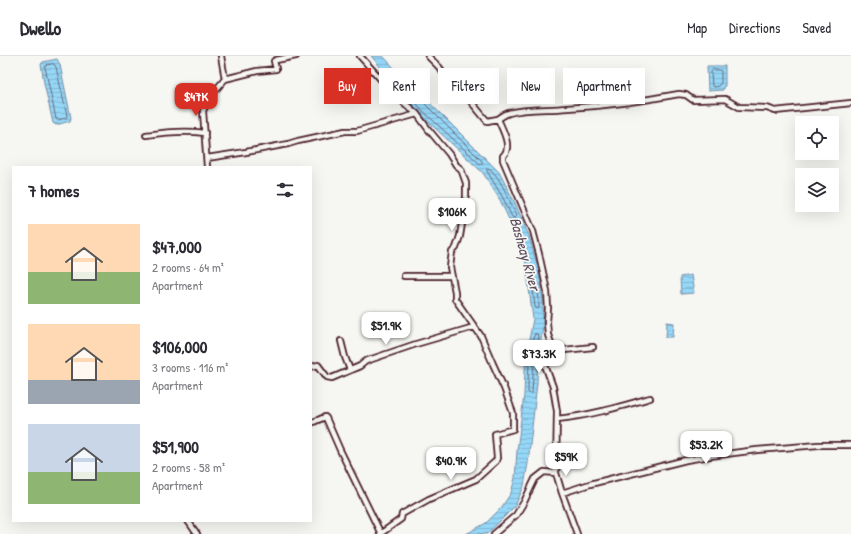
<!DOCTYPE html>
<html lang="en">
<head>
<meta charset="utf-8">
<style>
  :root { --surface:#fff; --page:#f7f7f7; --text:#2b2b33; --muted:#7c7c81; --line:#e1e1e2; --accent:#d93025 }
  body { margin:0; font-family:"Patrick Hand",sans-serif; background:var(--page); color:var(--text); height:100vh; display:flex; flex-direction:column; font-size:15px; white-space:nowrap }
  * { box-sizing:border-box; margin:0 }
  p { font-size:13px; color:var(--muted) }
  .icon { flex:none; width:22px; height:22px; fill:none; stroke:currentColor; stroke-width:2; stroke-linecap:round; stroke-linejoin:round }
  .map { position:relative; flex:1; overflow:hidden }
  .sheet { position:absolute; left:12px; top:110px; width:300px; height:356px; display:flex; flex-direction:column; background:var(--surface); border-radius:0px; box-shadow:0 4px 16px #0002 }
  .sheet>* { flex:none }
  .top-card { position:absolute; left:324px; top:12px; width:380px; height:36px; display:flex; gap:8px }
  .fabs { position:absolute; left:795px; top:60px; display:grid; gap:8px }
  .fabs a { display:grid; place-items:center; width:44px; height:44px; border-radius:0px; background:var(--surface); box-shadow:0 4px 16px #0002; font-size:20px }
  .price { position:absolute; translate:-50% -34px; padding:0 9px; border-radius:8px; background:#fff; color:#222; font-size:13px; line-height:26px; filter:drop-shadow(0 1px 2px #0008) }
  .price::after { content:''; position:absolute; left:50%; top:24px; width:12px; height:9px; margin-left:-6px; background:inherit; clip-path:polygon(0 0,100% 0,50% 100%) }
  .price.active { background:var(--accent); color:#fff }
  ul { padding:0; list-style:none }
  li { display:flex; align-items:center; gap:12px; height:100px; padding:0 16px }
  li span { display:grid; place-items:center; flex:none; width:112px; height:80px; border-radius:0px; color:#555 }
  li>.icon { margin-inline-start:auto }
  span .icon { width:48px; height:48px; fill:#fffc; stroke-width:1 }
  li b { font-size:17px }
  h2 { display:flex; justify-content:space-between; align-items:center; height:48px; padding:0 16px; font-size:17px }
  .tag { padding:0 14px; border-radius:0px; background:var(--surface); box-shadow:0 4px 16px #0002; font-size:14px; line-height:36px }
  .tag.active { background:var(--accent); color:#fff }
  header { display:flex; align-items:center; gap:24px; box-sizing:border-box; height:56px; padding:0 20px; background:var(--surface); border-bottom:1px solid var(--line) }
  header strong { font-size:19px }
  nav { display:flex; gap:22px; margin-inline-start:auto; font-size:14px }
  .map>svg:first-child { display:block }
  .water { fill:url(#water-rules); stroke:#778da5 }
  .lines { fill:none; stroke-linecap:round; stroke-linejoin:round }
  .shore { stroke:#68697d; stroke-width:1 }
  .minor-casing { stroke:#4a1f2b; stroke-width:8 }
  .minor { stroke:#f6f6f2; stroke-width:4.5 }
  .labels { text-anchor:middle; stroke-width:3.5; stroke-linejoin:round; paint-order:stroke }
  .water-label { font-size:15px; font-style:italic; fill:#5d4d5e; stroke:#f6f6f2 }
</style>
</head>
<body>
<header>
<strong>Dwello</strong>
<nav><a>Map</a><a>Directions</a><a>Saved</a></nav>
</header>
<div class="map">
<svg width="851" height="478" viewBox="0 0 851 478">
  <defs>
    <pattern id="water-rules" width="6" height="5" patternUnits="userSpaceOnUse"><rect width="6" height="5" fill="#95d7f7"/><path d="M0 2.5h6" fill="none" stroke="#82b8d4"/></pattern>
  </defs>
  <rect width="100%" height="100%" fill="#f6f6f2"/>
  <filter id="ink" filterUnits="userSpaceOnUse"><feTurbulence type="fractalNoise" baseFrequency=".025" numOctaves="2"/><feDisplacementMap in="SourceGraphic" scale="8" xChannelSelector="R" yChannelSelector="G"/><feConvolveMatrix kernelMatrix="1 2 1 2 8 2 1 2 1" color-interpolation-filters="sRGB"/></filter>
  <g filter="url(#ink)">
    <path class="water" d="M371 0H383L397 15 447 64 499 116 515 147 529 180 539 215 543 244V271L538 303 537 327 528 407 524 430 515 450 487 478H466L486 467 501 452 511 437 515 422 517 395 524 339 525 313 528 289 533 263 525 202 514 174 500 144 483 117 420 58Z
      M57 3 60 9 71 62 70 65 56 69 53 67 44 27 41 8 43 6Z
      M707 10H725V30L723 31V34L708 35Z
      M691 219 694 237 681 238 680 221Z
      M667 266 674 267 673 281H666Z"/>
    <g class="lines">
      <path class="shore" d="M54 8 56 11 67 60 66 62 58 64 56 63 45 11 47 9Z
        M713 14H719L721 15V27L718 30 714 31 712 30 711 16Z
        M405 29 407 30 482 105V108H480L423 55 404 33V31Z
        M488 112C499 117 511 148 516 159L515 162 512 161 503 142 487 115V113Z
        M533 224H535L536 225 539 244V251L538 253 535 251 532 226Z
        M535 278H537L538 280 534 303 532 337 530 338 528 336C528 322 529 288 535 278Z"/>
      <defs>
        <path id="minor" d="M221 0 225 23 257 15 276 13 274 5 276 4 296 0
          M360 0 394 38 417 58 428 73 449 98 456 109 461 113 466 127V143L460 180 456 192 452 196 450 211 455 236V243L481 280 493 308 504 332 513 357V373L495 378 497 402 496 405 476 423 429 443 402 458 401 463 380 478
          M428 0 439 11 456 34 468 42 487 65 498 63C502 73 513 91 503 100V104L533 175 539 198 547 235 548 252 547 266 548 279 554 295 574 293 593 291
          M468 42C473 37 483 32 480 24
          M498 63C501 61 505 58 509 57 527 52 548 54 567 52 605 50 642 45 679 38L686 39 693 44 725 43 739 51 767 52 775 55 851 47
          M146 79C166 76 185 74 205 77
          M207 102 246 96 288 88 298 85 345 75H357L417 58
          M207 111 203 55 209 42 225 23
          M404 220H451
          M341 285 345 301 350 314
          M554 295 544 296 542 297V301L553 331 557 355 556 417 562 437 577 478
          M311 311 318 309 327 321 332 322 360 310 366 305 416 288 474 271
          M557 363C589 360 619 351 650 342
          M311 367 325 361 326 362 340 394 381 478
          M562 437 590 428 686 404 710 400 757 394 818 389H851
          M188 465 197 478
          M494 478 516 459 524 446 535 423 544 416 556 417"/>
      </defs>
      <use href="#minor" class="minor-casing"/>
      <use href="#minor" class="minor"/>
    </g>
  </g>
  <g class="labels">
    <g class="water-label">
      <text transform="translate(525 198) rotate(74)" y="5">Basheay River</text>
    </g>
  </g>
</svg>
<div class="fabs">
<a><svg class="icon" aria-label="locate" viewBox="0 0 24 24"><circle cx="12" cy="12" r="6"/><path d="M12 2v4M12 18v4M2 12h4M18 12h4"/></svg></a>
<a><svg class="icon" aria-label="layers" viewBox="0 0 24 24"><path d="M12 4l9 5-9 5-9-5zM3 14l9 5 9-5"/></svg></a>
</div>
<b class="price active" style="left:196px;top:61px">$47K</b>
<b class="price" style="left:452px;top:176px">$106K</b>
<b class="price" style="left:386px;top:290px">$51.9K</b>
<b class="price" style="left:539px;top:318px">$73.3K</b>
<b class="price" style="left:706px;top:409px">$53.2K</b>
<b class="price" style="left:566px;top:421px">$59K</b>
<b class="price" style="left:451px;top:425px">$40.9K</b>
<div class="top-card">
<a class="tag active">Buy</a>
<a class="tag">Rent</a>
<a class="tag">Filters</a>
<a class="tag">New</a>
<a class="tag">Apartment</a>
</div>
<section class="sheet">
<h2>7 homes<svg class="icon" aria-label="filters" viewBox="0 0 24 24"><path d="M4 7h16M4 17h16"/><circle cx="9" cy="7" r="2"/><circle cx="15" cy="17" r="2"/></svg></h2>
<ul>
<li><span style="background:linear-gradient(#ffd9b3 60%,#8fb573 0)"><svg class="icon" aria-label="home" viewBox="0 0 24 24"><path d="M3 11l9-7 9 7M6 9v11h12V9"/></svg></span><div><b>$47,000</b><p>2 rooms · 64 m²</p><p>Apartment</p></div></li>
<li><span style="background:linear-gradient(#ffd9b3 70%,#9aa5b1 0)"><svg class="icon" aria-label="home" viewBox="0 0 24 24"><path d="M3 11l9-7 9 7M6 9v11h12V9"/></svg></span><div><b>$106,000</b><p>3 rooms · 116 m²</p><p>Apartment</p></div></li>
<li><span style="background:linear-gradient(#c9d6e8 60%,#8fb573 0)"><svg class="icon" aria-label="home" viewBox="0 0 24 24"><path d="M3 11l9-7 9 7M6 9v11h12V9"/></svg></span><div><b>$51,900</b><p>2 rooms · 58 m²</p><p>Apartment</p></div></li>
</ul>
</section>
</div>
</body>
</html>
